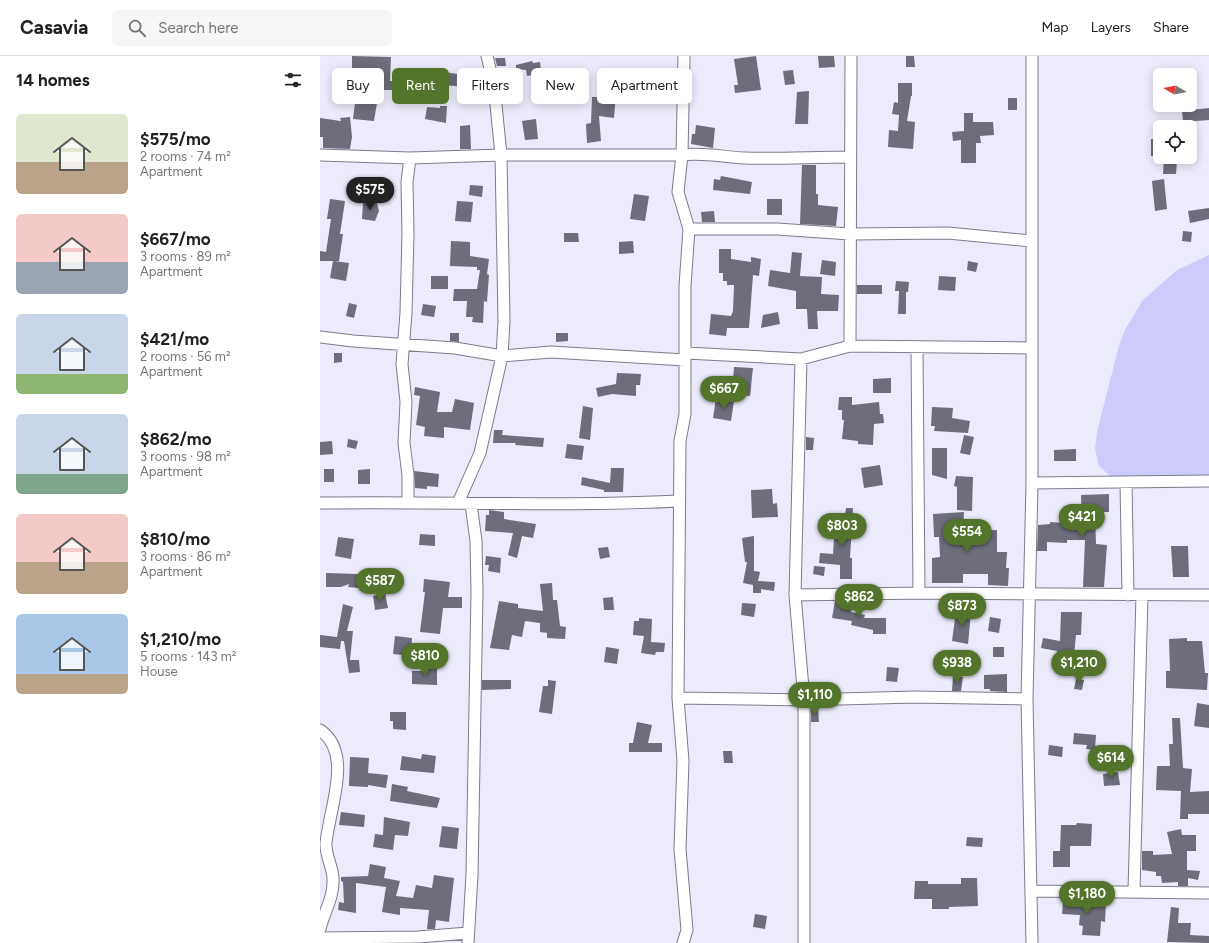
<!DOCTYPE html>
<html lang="en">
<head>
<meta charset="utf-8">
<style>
  :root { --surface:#fff; --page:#f6f6f6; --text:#222; --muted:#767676; --line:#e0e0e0; --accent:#54742b }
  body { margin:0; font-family:Figtree,sans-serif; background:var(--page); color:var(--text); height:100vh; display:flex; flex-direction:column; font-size:15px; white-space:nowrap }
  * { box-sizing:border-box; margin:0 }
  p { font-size:13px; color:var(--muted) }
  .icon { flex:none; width:22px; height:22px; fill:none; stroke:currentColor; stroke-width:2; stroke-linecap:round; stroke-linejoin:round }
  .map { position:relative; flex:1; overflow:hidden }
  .details { display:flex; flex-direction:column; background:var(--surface); width:320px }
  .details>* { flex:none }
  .guide { position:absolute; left:12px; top:12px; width:380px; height:36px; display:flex; gap:8px }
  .needle { width:26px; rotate:280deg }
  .buttons { position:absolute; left:833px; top:12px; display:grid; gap:8px }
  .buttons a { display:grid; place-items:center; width:44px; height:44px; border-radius:6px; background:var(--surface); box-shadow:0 2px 10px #0003; font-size:20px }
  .price { position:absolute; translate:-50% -34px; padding:0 9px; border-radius:14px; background:var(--accent); color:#fff; font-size:13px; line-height:26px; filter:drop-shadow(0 1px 2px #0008) }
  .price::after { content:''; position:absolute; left:50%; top:24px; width:12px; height:9px; margin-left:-6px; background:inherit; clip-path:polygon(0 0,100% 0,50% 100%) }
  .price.on { background:#222; color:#fff }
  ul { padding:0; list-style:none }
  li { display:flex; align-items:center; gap:12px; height:100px; padding:0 16px }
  li span { display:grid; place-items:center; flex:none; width:112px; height:80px; border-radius:6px; color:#555 }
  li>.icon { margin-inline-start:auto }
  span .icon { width:48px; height:48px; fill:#fffc; stroke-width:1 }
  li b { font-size:17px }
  h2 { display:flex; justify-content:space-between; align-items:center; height:48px; padding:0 16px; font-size:17px }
  .tag { padding:0 14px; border-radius:6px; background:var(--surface); box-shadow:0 2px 10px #0003; font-size:14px; line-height:36px }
  .tag.on { background:var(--accent); color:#fff }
  header { display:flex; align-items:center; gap:24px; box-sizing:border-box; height:56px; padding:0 20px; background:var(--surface); border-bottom:1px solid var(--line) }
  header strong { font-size:19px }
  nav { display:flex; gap:22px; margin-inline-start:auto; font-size:14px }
  .search { width:280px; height:36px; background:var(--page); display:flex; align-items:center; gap:10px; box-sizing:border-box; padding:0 14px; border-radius:6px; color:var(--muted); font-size:15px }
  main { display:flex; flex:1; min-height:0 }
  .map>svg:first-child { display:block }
  .green { fill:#cdcbfc }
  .building { fill:#6e6d7b }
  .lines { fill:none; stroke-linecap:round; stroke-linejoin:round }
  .minor-casing { stroke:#7c7b89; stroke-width:13 }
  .minor { stroke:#fff; stroke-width:11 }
</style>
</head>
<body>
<header>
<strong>Casavia</strong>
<div class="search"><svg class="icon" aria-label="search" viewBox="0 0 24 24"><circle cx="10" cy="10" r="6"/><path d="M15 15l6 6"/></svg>Search here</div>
<nav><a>Map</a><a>Layers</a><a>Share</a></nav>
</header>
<main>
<section class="details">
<h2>14 homes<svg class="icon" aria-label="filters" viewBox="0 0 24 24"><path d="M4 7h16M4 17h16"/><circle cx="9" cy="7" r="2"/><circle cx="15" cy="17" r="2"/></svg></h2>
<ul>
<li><span style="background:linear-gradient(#dfe7d0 60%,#b9a48a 0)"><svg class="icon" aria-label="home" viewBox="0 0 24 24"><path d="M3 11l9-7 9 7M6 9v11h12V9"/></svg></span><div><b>$575/mo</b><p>2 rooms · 74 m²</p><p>Apartment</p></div></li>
<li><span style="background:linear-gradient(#f6c9c9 60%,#9aa5b1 0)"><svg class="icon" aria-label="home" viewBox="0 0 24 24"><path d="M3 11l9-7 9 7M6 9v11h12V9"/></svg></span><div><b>$667/mo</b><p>3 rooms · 89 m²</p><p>Apartment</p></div></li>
<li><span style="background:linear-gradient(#c9d6e8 75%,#8fb573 0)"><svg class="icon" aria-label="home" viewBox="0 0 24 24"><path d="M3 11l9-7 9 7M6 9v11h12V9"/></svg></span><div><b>$421/mo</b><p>2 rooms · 56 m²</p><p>Apartment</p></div></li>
<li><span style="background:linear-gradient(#c9d6e8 75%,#7fa58c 0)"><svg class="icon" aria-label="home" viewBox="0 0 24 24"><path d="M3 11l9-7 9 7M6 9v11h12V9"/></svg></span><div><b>$862/mo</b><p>3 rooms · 98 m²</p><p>Apartment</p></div></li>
<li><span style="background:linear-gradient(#f6c9c9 60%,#b9a48a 0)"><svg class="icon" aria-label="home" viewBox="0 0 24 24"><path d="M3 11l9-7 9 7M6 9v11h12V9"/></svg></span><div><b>$810/mo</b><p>3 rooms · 86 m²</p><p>Apartment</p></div></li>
<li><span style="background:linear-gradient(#a9c7e8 75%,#b9a48a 0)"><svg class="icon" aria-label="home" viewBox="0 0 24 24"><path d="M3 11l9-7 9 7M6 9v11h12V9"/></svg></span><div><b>$1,210/mo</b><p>5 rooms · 143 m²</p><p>House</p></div></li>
</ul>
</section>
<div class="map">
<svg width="889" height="887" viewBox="0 0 889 887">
  <rect width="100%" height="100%" fill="#ecebfb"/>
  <path class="green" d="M889 199V424L819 426 790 420 779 410 775 393 777 376 800 286 806 272 823 244 857 214Z"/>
  <path class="building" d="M32 0 71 1 70 25H82L81 34H61V41H58L54 65 33 63 36 39H31L32 32 24 31V21H33V31L51 33 52 13 32 12Z
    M436 0 441 34 415 37 414 29H418L414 3Z
    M498 0H514L515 11 499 12Z
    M586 0H594L595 11H586Z
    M175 2H185L186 10H177Z
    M212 5 213 7 220 6 221 14H214V19L207 20 206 14 196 13V9Z
    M473 14 475 28 465 29 463 15Z
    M123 16 153 20 151 31 121 29Z
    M283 16 320 21 318 41 296 38 294 62 279 60 281 85 267 87 266 68 271 67 272 41H277L278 47 280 32H283Z
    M233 27 237 43 223 46 219 31Z
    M578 27H592V40H591L587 65 595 66 593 93 568 91 569 74 578 75 579 59 572 58 574 46 578 47Z
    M489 35 488 68H475L477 36Z
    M688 42H697V54H688Z
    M120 50H127L126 67 105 63 107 51 120 52Z
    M889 52V64L863 66 862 55Z
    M644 57H653V66H673L674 79 660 80 661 87H656V107H641V84L633 85 632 76 644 75Z
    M30 61 32 81 30 93 3 92V81H0V62L21 65 20 62Z
    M216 63 218 83 205 84 202 65Z
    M150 69 151 93H140V70Z
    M376 69 395 72 393 92 371 88 372 78H375Z
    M831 83H840V100H831Z
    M844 103 857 104 856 118H843Z
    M482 109H496V138H498V149L518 151 516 170 480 168Z
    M401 120 432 126 430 138 393 134 394 123 400 124Z
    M844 123 847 153 835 155 832 125Z
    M150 129 163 130 162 141 149 139Z
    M314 138 329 140 325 165 310 163Z
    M10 143 25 145 20 178H23L19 205H15L29 207 26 225 10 222 13 205H0V195L6 196 11 163H7Z
    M447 143H462V159H447Z
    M137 145 153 146 151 166 135 165Z
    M43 147H57L59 155 55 165 42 163Z
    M889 152V163L870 167 868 155Z
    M394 155 395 166H382L381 156Z
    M863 175 872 176 871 186 862 185Z
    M244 177H258L259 186H244Z
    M131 185 150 186V200L169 203 167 218 169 219 167 246 164 245 163 267 152 266 153 261H146L147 245H133L134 233H157L160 214H157V211L130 210Z
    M313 185 314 197 299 198V186Z
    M399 193H411V203L431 206V201L441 203 439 220 433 219 429 272H407L406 280 389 278 391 258 411 260 413 255 414 229H407V225H403V217H399Z
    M472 196 482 197 480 220 502 221 501 238 519 239 518 255H497L498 273H488L487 253H476V235L448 230 450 214 470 217Z
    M502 204 516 206 515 220 500 218Z
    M648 205 658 207 656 216 647 214Z
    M111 220H128V233H111Z
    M619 220 636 221 635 235 618 234Z
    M576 225 589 226 588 236H586V258H578L579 235H575Z
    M537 229H562V238H537Z
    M29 247 37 249 34 262 26 260Z
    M103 248 116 250 114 261 101 259Z
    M458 256 460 268 441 272 443 259Z
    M130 277H139V286L130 285Z
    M236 277H248V285L236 286Z
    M14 297H22V306L14 307Z
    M414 311 433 312 430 340 412 338Z
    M297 317 321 318 320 329H316V340L292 338 278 341 276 332 296 328Z
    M571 322V337H553V323Z
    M95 331 120 336 117 356H132L135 343 154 347 150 374 124 371V382L104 380 105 371 96 369 100 340 94 339Z
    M519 341H532V349L559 346 560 358H563L564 367 554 368 553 389 538 388V385L522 383 524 364H522V354H518Z
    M396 342 414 345 411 365 393 362Z
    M263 350 273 352 270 384 259 382Z
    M612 351 633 352 632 362 650 365 648 377 614 375 615 370H611Z
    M174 374H183L182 379 224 382 223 391 195 389 196 387H173Z
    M644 379 654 381 650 399 640 397Z
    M486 381 494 382 493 394H486Z
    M28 383 38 385 36 393 27 391Z
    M12 385 13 398 0 399V386Z
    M247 388 264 390 262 404 245 402Z
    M612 392H627V423L612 419Z
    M756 393V405H734V394Z
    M560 409 563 429 544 432 541 412Z
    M291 412H304L303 436H284V434L261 429 262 421 290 427Z
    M4 413H14V426H4Z
    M50 413V428H38V414Z
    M94 415 119 418 118 431 107 430V433L95 432Z
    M636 420 653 421 652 455 637 454V431L634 430Z
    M452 433 453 448 457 447 458 461 432 462 431 434Z
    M789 438V456H775L776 488 787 489 784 531H763L765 484H747V487L727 486V495H717L718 469 730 468V466L758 468 757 464H762L761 439Z
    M526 452H533L530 502H532V523H520V509L499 507 500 497 513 498 515 467 524 468Z
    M169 454 184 456V463L216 468 213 482 202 480 197 502 188 499 193 477 165 475 166 459H169Z
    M644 456 643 475 677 474V496H687L686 512H689L688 530 668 529V518H643V527H612V502L620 501 619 481H614L613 458Z
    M100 478 115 479V490L99 489Z
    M434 480V515L440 516 438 525 455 526 454 535 441 533V537H433V529L423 527 427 506H425L422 482Z
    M18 481 34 483 31 503 15 500Z
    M851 490H868L869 521H853Z
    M288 491 290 501 280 503 278 492Z
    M166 500 181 502 180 517 168 515 169 509H165Z
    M494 510 505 511 504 520 493 518Z
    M6 517 39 518V532L28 531 29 528 21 531H6Z
    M104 523 130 526 128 541H142V552H123L120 578 100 576 105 536H103Z
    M232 527 233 544H237L240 570 246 571 245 583 227 582V577L220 576V567L205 565 202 581 192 579 189 594 170 592 179 545 198 548V552L223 555 220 528Z
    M65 537 68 552 55 554 53 540Z
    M293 541 294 554H284L283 542Z
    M515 545 532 547 531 556 545 559 544 562H566V578H553V574L531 569 532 565 512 562Z
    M422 547 436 548 434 561 421 559Z
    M23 548 33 551 27 575H33L30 604H39L40 616 29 617 24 585H21L20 593 0 591V579L17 581Z
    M636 555 651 557 648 588 632 585Z
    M741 556H762L761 579H756L753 610 735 608 737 595 721 592 723 582 740 585Z
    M670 561 681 563 679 577 668 575Z
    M319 562 332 563 331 586 345 587 344 596H336L335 599 321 597 324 580 313 579 314 565H319Z
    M75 580 92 582 91 600 73 598Z
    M867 582V585H882L885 617H888L887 634 846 632V615H850L849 583Z
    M286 591 299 593 297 608 284 606Z
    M673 591H684V601H673Z
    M634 598V611H625V599Z
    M103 611H117V629L92 628V615H103Z
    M567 611 579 612 577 626 566 625Z
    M687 618V636L670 635V633H664V619Z
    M633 620 643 621 641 635H632Z
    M756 623 764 624 762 634 754 633Z
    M162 624H191V633L162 634Z
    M228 624 236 625 232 658 219 656 223 630H228Z
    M877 647 889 649V672L874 670Z
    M491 653H498L499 666H491Z
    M70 656H86V674L73 673V665H70Z
    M852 662H860L863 712 872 713 870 736 889 735V758H868V763H860L861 735 836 734 837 710H850L849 688H853Z
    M317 666 332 669 328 687H342V696H309V687H313Z
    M754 677 776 679 775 694 766 693 767 689 753 688Z
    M729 689 743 691 742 701 728 699Z
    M403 695H412L413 707H404Z
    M102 698 116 700 114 717 80 714 82 700 101 703Z
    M30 701 49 702 48 717 68 719 66 732 48 729V731L29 730Z
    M798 716 800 729 784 730 783 718Z
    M72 728 88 731 87 735 120 742 117 752 70 745Z
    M21 756 45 759 44 771 19 769Z
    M64 761 90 766 88 780 75 779 73 794 53 791 55 778 63 779Z
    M757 767 772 768 771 790H750V811H733V795H740L741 769H756Z
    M122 770 139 772 137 793 119 791Z
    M861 773 862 779H876V795H867V814L880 815 878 824 868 822V830H858V826L842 827 841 820H836V816L822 814V795H833V799L852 798 847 776Z
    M647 781 663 782 662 791 646 790Z
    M50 808 66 811 64 822 80 825 76 840 93 842 96 829 112 832 114 819 134 822 129 866 116 864 115 873H107L109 854 80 852V859L62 856 66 831 36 827V857L18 854 19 846 24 847 23 826 21 825V821L48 820Z
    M641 822H657L658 850 629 851V853H612V843H594L595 825H608V828H641Z
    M743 845 786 847 785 866 781 865 780 880 762 879 763 870 759 869 760 859 742 858Z
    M851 851 859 852 858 867H871L870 879 889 880V887L847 886Z
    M435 858 447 860 445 873 433 871Z"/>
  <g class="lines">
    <defs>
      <path id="minor" d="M712 0V427L707 643 712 887
        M0 99 90 102 181 99H362C383 96 403 101 424 102 459 103 494 101 530 101
        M369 173H457L530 178 628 177 711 185
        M0 281 33 285 135 292 182 300 231 296 365 304
        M530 290 531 0
        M597 292 599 537
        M366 297 481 303 530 290 712 292
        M481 303 475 539 484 644V887
        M806 426 808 539
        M712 427 889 425
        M88 445V419L84 387 86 346 82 308 86 257 88 177 87 126 90 102
        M0 447C120 445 240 451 359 445
        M138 447 160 397 182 300 184 265 181 99 174 29 167 0
        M475 539 599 537 889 539
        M358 642 484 644 594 641 707 643
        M0 674C34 697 9 753 6 787 5 799 13 811 13 823 14 841 4 856 0 873
        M711 835 889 837
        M814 835 822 539
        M0 882 98 881 148 877
        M148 887 152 819 157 536 156 485 151 448
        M363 887 367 874 360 793 363 705 358 642 360 385 365 358V230L369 173 358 136 362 99 364 0"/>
    </defs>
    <use href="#minor" class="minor-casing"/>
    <use href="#minor" class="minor"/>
  </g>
</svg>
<div class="buttons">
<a><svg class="needle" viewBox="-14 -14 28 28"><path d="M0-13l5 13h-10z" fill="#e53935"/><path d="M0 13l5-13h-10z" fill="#767676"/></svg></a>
<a><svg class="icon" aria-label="locate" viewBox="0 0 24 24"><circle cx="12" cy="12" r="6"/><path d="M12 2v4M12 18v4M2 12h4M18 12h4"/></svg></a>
</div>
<b class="price on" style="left:50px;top:155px">$575</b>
<b class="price" style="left:404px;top:354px">$667</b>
<b class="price" style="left:762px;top:482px">$421</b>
<b class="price" style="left:522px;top:491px">$803</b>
<b class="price" style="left:647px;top:497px">$554</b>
<b class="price" style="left:60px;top:546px">$587</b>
<b class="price" style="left:539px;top:562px">$862</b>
<b class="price" style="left:642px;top:571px">$873</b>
<b class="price" style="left:105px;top:621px">$810</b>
<b class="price" style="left:637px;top:628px">$938</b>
<b class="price" style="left:759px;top:628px">$1,210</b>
<b class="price" style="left:495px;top:660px">$1,110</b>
<b class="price" style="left:791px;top:723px">$614</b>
<b class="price" style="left:767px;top:859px">$1,180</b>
<div class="guide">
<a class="tag">Buy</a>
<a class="tag on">Rent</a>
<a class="tag">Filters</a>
<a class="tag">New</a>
<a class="tag">Apartment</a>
</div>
</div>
</main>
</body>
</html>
